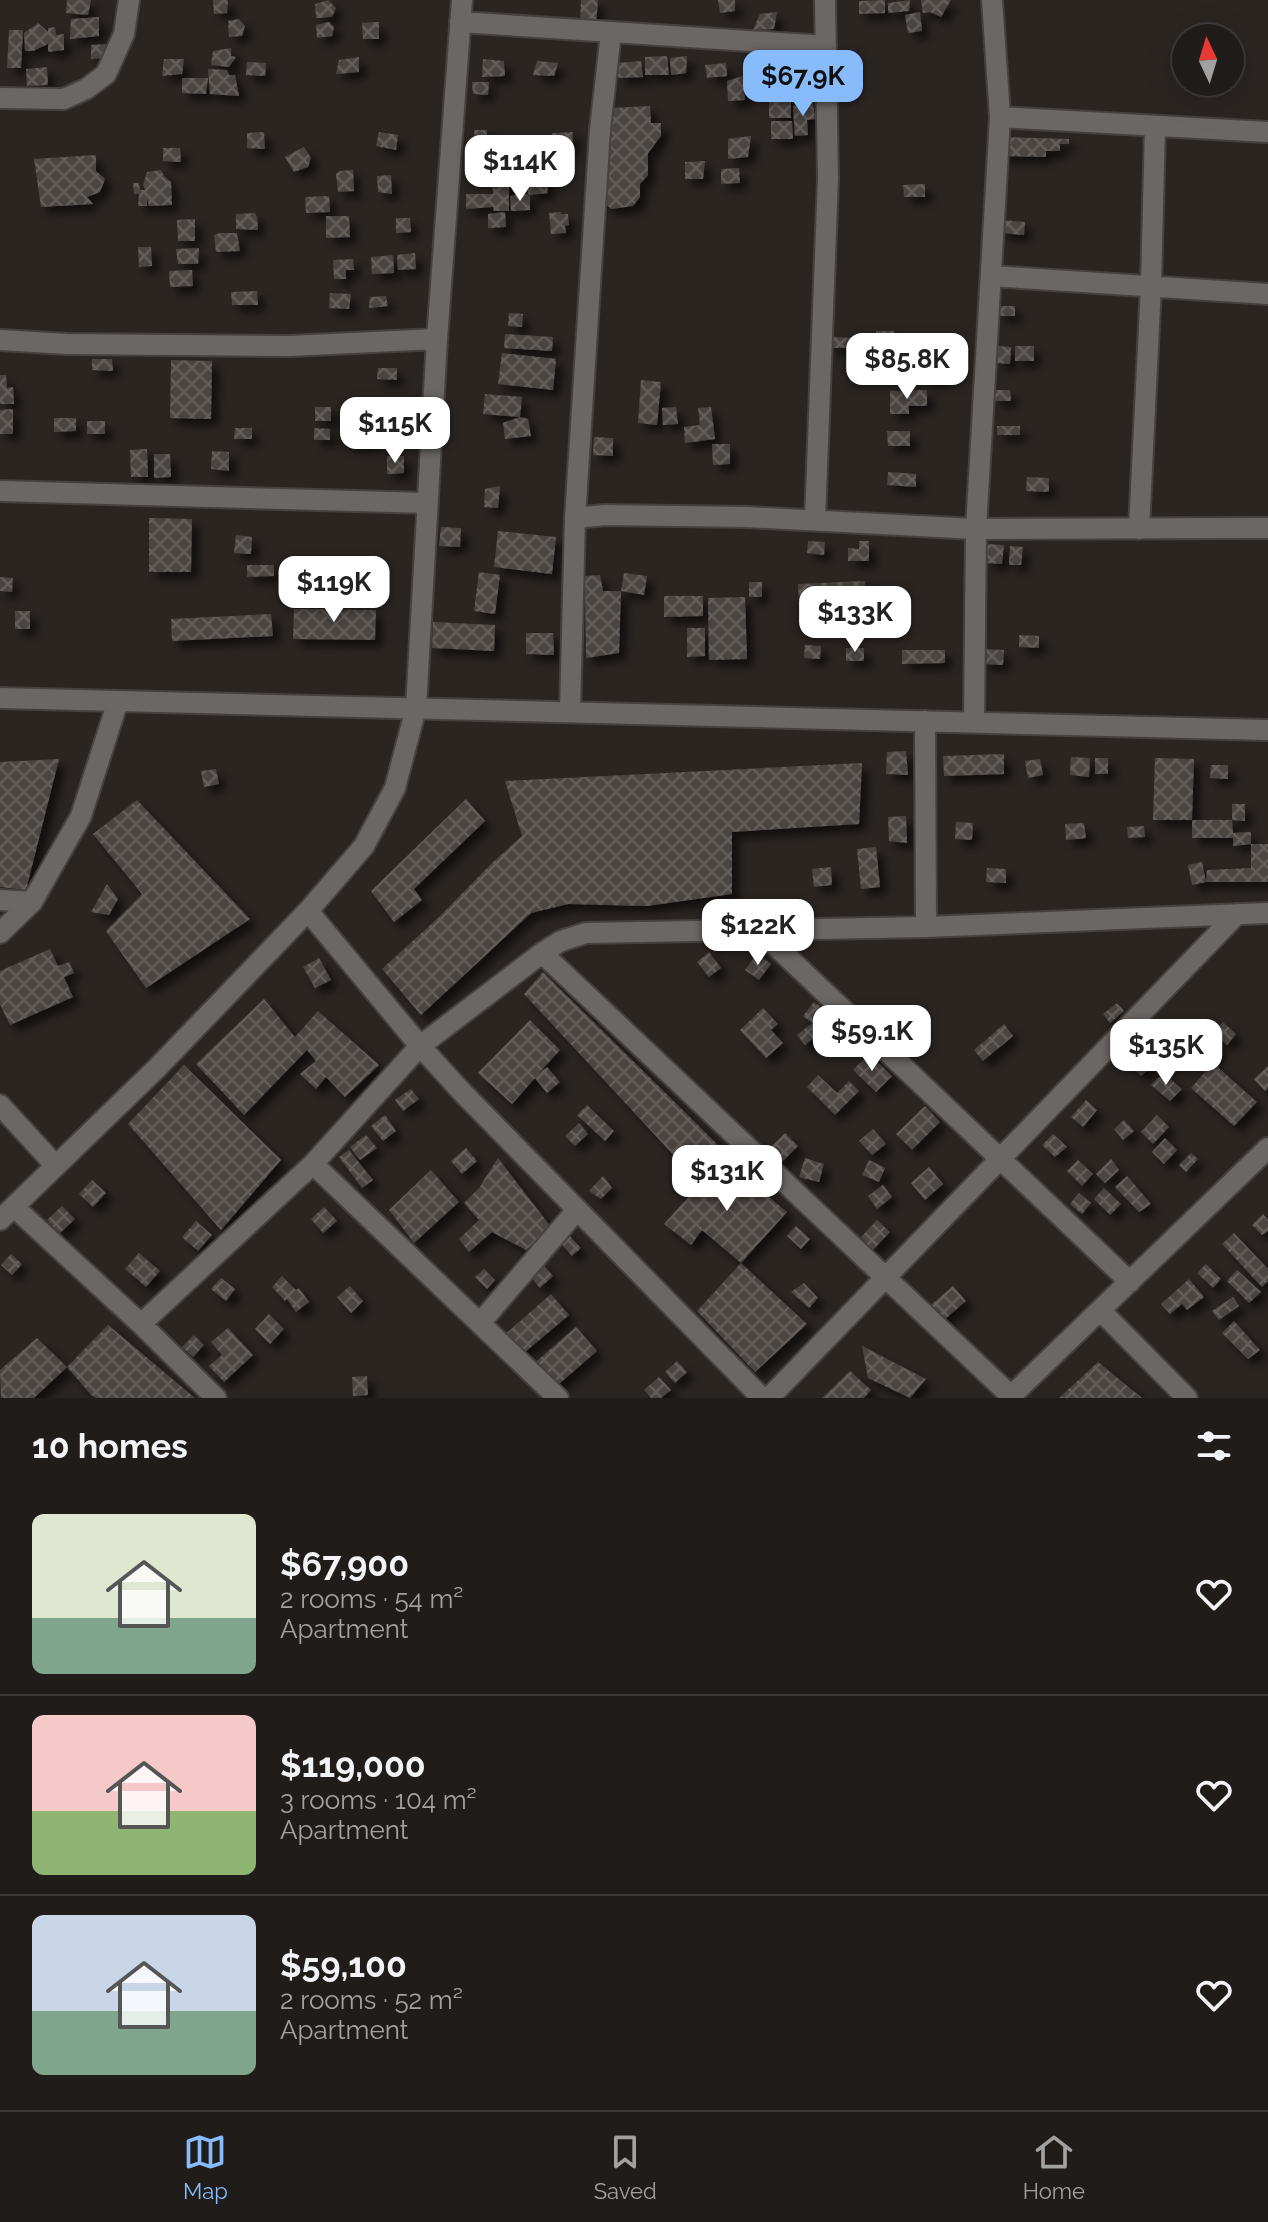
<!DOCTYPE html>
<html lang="en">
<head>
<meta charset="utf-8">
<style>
  :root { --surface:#201c1a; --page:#2d2927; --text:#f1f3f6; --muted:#a2a1a2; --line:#3d3a39; --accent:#87bbfb }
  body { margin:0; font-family:Raleway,sans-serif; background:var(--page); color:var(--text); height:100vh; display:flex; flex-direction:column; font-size:30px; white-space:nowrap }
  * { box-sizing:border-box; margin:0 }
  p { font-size:26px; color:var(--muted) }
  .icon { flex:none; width:44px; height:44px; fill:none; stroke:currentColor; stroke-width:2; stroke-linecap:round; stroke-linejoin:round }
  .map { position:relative; height:1398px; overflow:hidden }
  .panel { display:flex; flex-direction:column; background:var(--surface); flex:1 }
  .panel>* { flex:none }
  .needle { width:52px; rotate:356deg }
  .controls { position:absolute; left:1172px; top:24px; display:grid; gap:16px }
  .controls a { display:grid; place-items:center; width:72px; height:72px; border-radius:50%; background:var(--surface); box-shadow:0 8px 32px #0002,0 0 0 2px var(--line); font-size:40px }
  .price { position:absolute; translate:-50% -68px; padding:0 18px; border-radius:16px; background:#fff; color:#222; font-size:26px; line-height:52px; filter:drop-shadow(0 2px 4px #0008) }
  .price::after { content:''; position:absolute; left:50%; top:48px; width:24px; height:18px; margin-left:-12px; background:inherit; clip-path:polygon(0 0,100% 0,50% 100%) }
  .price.on { background:var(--accent); color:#111 }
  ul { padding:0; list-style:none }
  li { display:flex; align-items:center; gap:24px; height:200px; padding:0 32px }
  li+li { border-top:2px solid var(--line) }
  li span { display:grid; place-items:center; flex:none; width:224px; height:160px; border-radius:12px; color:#555 }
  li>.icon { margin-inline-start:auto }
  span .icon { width:96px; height:96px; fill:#fffc; stroke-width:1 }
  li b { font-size:34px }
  h2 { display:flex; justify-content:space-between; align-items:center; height:96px; padding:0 32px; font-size:34px }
  .dock { display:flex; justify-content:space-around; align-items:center; height:112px; border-top:2px solid var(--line); background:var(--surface); font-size:22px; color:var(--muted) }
  .dock a { display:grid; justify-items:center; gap:4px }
  .dock .on { color:var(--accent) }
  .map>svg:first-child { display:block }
  .building { fill:url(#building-cross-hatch); filter:url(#shadow) }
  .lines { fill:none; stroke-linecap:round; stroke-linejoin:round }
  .minor-casing { stroke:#46403e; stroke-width:24 }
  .minor { stroke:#6a6765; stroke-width:20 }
</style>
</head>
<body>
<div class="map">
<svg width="1268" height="1398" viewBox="0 0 1268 1398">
  <defs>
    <pattern id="building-cross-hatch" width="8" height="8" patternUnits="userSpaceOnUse" patternTransform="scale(2)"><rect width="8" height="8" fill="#4c4542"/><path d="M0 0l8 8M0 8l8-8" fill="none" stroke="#66605d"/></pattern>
    <filter id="shadow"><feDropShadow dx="7" dy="7" stdDeviation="4" flood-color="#0009"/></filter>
  </defs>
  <rect width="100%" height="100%" fill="#2b2522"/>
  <path class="building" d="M67 0H91L88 15 66 13Z
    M213 0H228L227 13 214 14Z
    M328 0 336 8 332 17 316 18 315 4Z
    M581 0H598L596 26H580Z
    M718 0H735V11L720 13Z
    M885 0V13L859 14V1Z
    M910 0 909 11 888 13V3Z
    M921 0H951L941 17 930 12 923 13Z
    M777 12 774 29 753 30 760 14Z
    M920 12 922 31 908 33 905 15Z
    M99 17V36L70 39 71 19Z
    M239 19 245 26 242 36 229 37 228 21Z
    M329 22 334 27 332 36 317 38 316 25Z
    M379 22V39H363L362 23Z
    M38 23 48 32V28L55 27 56 35 64 34V50L48 52V44L33 51H25L24 33Z
    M9 30H23L21 68H7Z
    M109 44 111 57 91 59V45Z
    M231 48V56L236 57 229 67 211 65 213 51Z
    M667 56 669 75H645V57Z
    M687 56 686 73 671 75 670 58Z
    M794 56 796 72 772 75 770 58Z
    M359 57V72L336 74 339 60Z
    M164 59H184L182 74 162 76Z
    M483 59 504 61 505 76 482 77Z
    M537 61 558 63 554 76 533 75Z
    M641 61 643 77 618 78V63Z
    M247 62 266 63 265 76 246 75Z
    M726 63 727 76 707 78 705 65Z
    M47 67 48 85 27 86 26 69Z
    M208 69 227 70 229 75H235L239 96 210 94Z
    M743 76 745 100 728 101 727 81Z
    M182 78H208L206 94 182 93Z
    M802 78 810 81V100L795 103 793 83Z
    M472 82H489L488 95 473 94Z
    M791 90V118H769V94Z
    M813 102 815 119 807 120 808 135 795 136 793 106Z
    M650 106 651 123H661V136L648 153V175L640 184V197L633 206 611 209 598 197 612 108Z
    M771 121H792L793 139H771Z
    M474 130H487V135H507L505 150 484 149 483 141H475Z
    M264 132 265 149 247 148V133Z
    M379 132 398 135 396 150 376 146Z
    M573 132 572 150H553L552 133Z
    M751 136 748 157 728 159V139Z
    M1002 137 1069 139V144H1060V151H1046V157L1002 156Z
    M304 147 311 158 308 167 294 172 285 157Z
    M163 148H180L181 162 163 161Z
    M96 155V171L105 179 100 192 87 197 93 204 41 207 34 159Z
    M468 158H486L487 172 469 173Z
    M705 161 703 179H685V162Z
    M739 168 740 183 721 184V169Z
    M161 170 164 176 171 182 172 205 149 206 147 198V206H138L139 194H134L133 183H139L140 190H145L143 185 147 172Z
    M353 170 354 191 338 192 336 174 340 171Z
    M492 170H509V211H494L493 207 466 209V194H493Z
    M391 175 392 194 378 192 377 176Z
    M527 178H547L548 193 528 195Z
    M925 184V197H904L903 185Z
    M526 194 530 196V210L511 211 510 196Z
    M329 196 330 212 306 213 305 197Z
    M505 212 506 227 488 228V214Z
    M561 212V214H568L569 225 565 226 566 233 551 234 549 213Z
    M255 213 257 217 258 230 236 229V214Z
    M326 216H349L350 237 326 238Z
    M396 218H410L411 232 396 233Z
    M195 219V241H178L177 220Z
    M1002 220 1025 222 1024 235 1001 233Z
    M220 233H237L240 251 216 252 214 235Z
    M138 247H151L152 266 139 267Z
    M199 248 198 264H178L176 249Z
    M415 253 416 269 398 270 397 255Z
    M393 255 394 273 372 274 371 257Z
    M353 259 354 270H346V279H334L333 260Z
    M192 270 193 286 170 287 169 271Z
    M257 291 258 305H232L231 292Z
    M330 293 351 294 349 309 329 308Z
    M386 296 388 306 369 308 370 297Z
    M998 306H1015V316H998Z
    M509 313 523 314 522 327 508 326Z
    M876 331H894L895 345H876Z
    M505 334 553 337 552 351 504 348Z
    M830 337 854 338V348H830Z
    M996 346 1011 347 1010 364 996 363Z
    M1015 346H1034V361H1015Z
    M502 353 556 359 553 390 498 384Z
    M92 359H112L113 371 92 370Z
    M171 360 212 361 211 419 170 418Z
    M945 363V378H922V364Z
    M378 368H397V380L377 379Z
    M0 375H6L7 388 13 387 14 404H0Z
    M641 380 661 382 657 425 638 423Z
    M927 390V406H909V414H890V391Z
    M993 390H1010L1011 401H994Z
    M485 394 522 397 520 417 483 414Z
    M315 407H331V421H315Z
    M676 407 678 424 663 425 662 408Z
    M711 407 715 439 685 443 684 427 700 425 698 408Z
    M13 409V434H0V410Z
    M394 410 395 421 374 423 372 412Z
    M520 417 528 419 531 436 505 439 503 423Z
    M54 418H76V431L54 432Z
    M87 421H105V434H87Z
    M997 426H1020V435H997Z
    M235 428H252V439H234Z
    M314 428 330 429V440H314Z
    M348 429H373V444L349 445Z
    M887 431H910V446H888Z
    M594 437 613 438V456L593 455Z
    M712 444H730V464L713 465Z
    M147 449 148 477H131L130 450Z
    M212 451 229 452V471L211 469Z
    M154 454H170L171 477 154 478Z
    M387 456H404V473L387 474Z
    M888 472 916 474V487L887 485Z
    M1027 477 1049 478V492L1026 491Z
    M500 486 498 508 484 507 485 489Z
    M149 518 192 519 191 572H149Z
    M441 527 461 528 460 547 439 546Z
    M498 531 556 537 552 574 494 567Z
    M236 535 252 537 251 554 234 553Z
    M808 541 825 542 824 555 807 553Z
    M859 541H869V561H848V548L859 549Z
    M987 544 1004 545 1002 564 986 563Z
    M1010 546 1023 547 1021 565H1009Z
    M247 565H274V576L247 577Z
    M479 572 500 575 495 614 474 611Z
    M624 573 647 576 644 595 621 591Z
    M600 575 603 591H621L619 653 586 658 585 576Z
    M0 577 13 578 12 592 0 591Z
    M865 581V599L799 601 798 584Z
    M749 582H762V597H749Z
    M664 596H703V616L664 617Z
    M745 597 747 659 709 660 708 598Z
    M294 609 376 610 375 640 293 639Z
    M15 611H30V629H15Z
    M271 614 273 636 172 641 171 619Z
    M433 622 495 625 494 651 432 648Z
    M687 628H705V656L687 657Z
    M526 633H553L554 655 526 654Z
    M1019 635 1039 636V648L1019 647Z
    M805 645 821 646 820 659 804 658Z
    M846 648H864V661H846Z
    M983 649 1004 650 1003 665 982 664Z
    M902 650H945V663L902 664Z
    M906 751 908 775 886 774 887 752Z
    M1004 754V774L944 776 943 756Z
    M1071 757 1090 758 1089 777 1070 775Z
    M1095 758H1108V774H1095Z
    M1155 758 1194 759 1192 820H1153Z
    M59 759 26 890 0 887V762Z
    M1040 759 1043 775 1028 778 1025 761Z
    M862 763 859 824 732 832V894L647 906 568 904 531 913 421 1015 382 969 439 917 493 862 522 836 505 781Z
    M1211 765H1228V779L1210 778Z
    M216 769 219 784 204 787 201 771Z
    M466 799 485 821 414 889 422 900 394 922 371 891Z
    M137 800 250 919 146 988 106 931 142 894 93 834Z
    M1232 804H1245V821L1232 820 1233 833 1251 832V844L1233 846V838H1192V820H1232Z
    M906 816 907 843 889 841 888 817Z
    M956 822 973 823 972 840 955 839Z
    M1084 823 1086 838 1066 840 1065 824Z
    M1144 826 1145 837 1128 838 1127 827Z
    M1251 844H1268V882H1206L1207 870 1251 868Z
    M876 847 880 887 861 889 857 849Z
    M1202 862 1206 882 1192 885 1188 865Z
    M831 867 832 885 814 887 812 869Z
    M987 868 1006 869V883L986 882Z
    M107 884 118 899 109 915 91 912Z
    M50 949 58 966 69 962 74 973 64 977 73 997 10 1025 0 1004V971Z
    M709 952 721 968 709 977 697 962Z
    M757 954 771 964 759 980 745 970Z
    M319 958 331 980 315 988 303 967Z
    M543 972 721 1148 695 1178 524 994Z
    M264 999 295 1037 318 1011 379 1065 345 1097 326 1077 316 1089 300 1074 316 1061 307 1050 244 1115 196 1064Z
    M814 1002 837 1019 805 1045 797 1035 812 1023 803 1016Z
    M1117 1003 1124 1011 1110 1023 1103 1014Z
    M763 1008 778 1024 771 1030 783 1043 766 1058 740 1030Z
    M530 1020 560 1050 538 1074 547 1067 560 1082 547 1093 535 1078 512 1104 478 1073Z
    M1223 1022 1236 1034 1227 1045 1213 1033Z
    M1004 1024 1013 1036 983 1061 974 1050Z
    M1210 1039 1220 1051 1209 1061 1198 1049Z
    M1137 1052 1150 1068 1141 1076 1128 1060Z
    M869 1054 892 1076 876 1092 853 1070Z
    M1213 1063 1257 1102 1234 1126 1191 1088Z
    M184 1065 281 1160 221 1230 128 1124Z
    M1268 1066V1088L1265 1091 1254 1079Z
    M1163 1073 1182 1089 1170 1101 1151 1085Z
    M818 1075 837 1093 849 1081 859 1091 835 1115 807 1087Z
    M411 1089 419 1099 403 1111 395 1100Z
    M1086 1100 1097 1110 1083 1127 1071 1117Z
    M587 1105 614 1131 605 1141 577 1115Z
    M925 1106 940 1122 912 1150 896 1134Z
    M385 1115 396 1131 383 1141 371 1126Z
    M1157 1115 1169 1127 1153 1144 1141 1132Z
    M1124 1120 1134 1131 1123 1140 1114 1129Z
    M579 1123 588 1134 575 1146 565 1136Z
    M873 1129 886 1144 872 1155 859 1141Z
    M785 1133 798 1146 781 1163 768 1150Z
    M1053 1134 1067 1147 1055 1157 1042 1145Z
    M366 1135 377 1148 360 1160 350 1147Z
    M1165 1138 1177 1150 1164 1164 1152 1152Z
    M466 1148 477 1161 462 1174 451 1161Z
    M349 1150 373 1180 362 1188 339 1157Z
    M1191 1153 1198 1159 1186 1172 1179 1165Z
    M498 1158 551 1227 526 1250 492 1232 469 1252 459 1239 479 1220 464 1203 479 1188Z
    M805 1158 824 1164 819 1182 799 1177Z
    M723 1159 787 1212 741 1263 702 1230 691 1245 664 1224Z
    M1111 1159 1119 1170 1105 1183 1096 1174Z
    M869 1160 885 1168 879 1182 862 1175Z
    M1078 1160 1093 1174 1082 1186 1067 1171Z
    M929 1167 943 1184 925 1200 911 1183Z
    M431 1170 459 1202 414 1243 389 1210Z
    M603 1176 612 1188 601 1199 589 1191Z
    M1127 1176 1151 1204 1139 1212 1115 1187Z
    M92 1180 106 1193 93 1207 79 1194Z
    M883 1185 892 1197 877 1209 868 1196Z
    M1104 1188 1121 1204 1110 1215 1094 1199Z
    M1079 1193 1091 1203 1082 1214 1070 1204Z
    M62 1206 75 1219 60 1233 47 1220Z
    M324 1207 337 1221 323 1233 311 1219Z
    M1263 1214 1268 1220V1231L1262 1235 1252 1225Z
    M877 1220 890 1232 873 1250 861 1237Z
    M196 1221 212 1235 198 1251 182 1237Z
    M796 1226 810 1239 801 1249 787 1236Z
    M565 1231 581 1248 572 1256 556 1238Z
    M1234 1233 1268 1269V1281L1262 1287 1222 1244Z
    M139 1253 160 1271 146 1287 125 1269Z
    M11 1254 22 1264 12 1275 1 1265Z
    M540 1261 553 1276 540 1288 527 1273Z
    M741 1263 807 1324 755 1372 697 1311Z
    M1206 1264 1221 1279 1213 1288 1197 1273Z
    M484 1269 495 1280 487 1289 475 1277Z
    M1237 1270 1261 1292 1249 1303 1227 1281Z
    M282 1276 296 1290 299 1288 309 1302 296 1312 287 1299 285 1301 272 1287Z
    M221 1278 235 1289 226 1301 211 1289Z
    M1189 1279 1204 1297 1187 1310 1182 1304 1170 1314 1161 1304Z
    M804 1283 818 1298 809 1308 791 1292Z
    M350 1286 363 1301 351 1313 337 1297Z
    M953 1286 966 1301 938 1325 925 1310Z
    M551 1294 569 1315 518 1358 501 1338Z
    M1233 1297 1239 1306 1219 1320 1212 1311Z
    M269 1314 284 1329 270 1344 255 1329Z
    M1234 1321 1260 1350 1248 1359 1222 1333Z
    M108 1325 139 1351 195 1398H96L91 1395 67 1367Z
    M576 1327 597 1351 552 1390 531 1366Z
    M228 1328 253 1355 224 1382 209 1366 222 1355 211 1342Z
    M194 1335 204 1345 193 1357 182 1347Z
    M37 1338 67 1367 34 1398H1L0 1370Z
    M862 1346 926 1379 910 1398 868 1378Z
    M677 1361 687 1372 675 1383 665 1372Z
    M1098 1362 1142 1398H1059Z
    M850 1371 871 1390 864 1398H822Z
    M367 1376 368 1395 353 1396 352 1377Z
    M659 1377 671 1390 661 1398H651L644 1390Z"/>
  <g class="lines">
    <defs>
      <path id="minor" d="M460 22 826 46
        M0 98 64 99 86 89 106 74 124 34 129 0
        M1000 117 1268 132
        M991 276 1268 294
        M0 340 67 344 289 346 437 339
        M0 491 427 503
        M575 518 600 130 611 32
        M815 520 828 178 825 0
        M1139 529 1151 286 1155 126
        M0 698 1268 730
        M570 712 575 518 605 515 747 517 976 529 1268 528
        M925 721 926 927
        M974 722 976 529 1000 117 992 0
        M0 900 32 902
        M308 911 420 1046 462 1092 762 1398
        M759 930 1130 1282
        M0 933 32 902 81 816 118 701
        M542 953 1011 1396
        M0 1105 56 1166
        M313 1164 558 1398
        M14 1207 141 1324 216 1398
        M0 1220 157 1068 308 911 364 846 395 788 416 708 437 339 462 0
        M1100 1310 1187 1398
        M480 1323 577 1210
        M141 1324 313 1164 420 1046 542 953 561 941 586 933 926 927 1268 913
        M769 1398 1237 914
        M1009 1398 1268 1148"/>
    </defs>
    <use href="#minor" class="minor-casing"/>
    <use href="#minor" class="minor"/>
  </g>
</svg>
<div class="controls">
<a><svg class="needle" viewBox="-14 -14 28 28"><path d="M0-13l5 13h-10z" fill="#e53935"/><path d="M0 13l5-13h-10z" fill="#a2a1a2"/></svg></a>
</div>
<b class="price on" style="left:803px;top:118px">$67.9K</b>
<b class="price" style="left:520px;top:203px">$114K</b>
<b class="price" style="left:907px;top:401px">$85.8K</b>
<b class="price" style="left:395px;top:465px">$115K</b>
<b class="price" style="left:334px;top:624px">$119K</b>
<b class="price" style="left:855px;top:654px">$133K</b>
<b class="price" style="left:758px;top:967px">$122K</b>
<b class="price" style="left:872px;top:1073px">$59.1K</b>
<b class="price" style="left:1166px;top:1087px">$135K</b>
<b class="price" style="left:727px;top:1213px">$131K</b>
</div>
<section class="panel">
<h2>10 homes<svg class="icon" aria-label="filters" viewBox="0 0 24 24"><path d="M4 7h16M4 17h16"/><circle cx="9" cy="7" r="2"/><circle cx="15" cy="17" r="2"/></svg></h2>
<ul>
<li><span style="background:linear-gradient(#dfe7d0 65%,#7fa58c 0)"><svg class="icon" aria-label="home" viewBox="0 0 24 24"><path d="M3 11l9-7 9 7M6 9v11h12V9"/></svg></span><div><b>$67,900</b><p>2 rooms · 54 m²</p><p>Apartment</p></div><svg class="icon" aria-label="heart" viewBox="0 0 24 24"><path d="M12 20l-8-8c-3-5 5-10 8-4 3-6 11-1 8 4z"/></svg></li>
<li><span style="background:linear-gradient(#f6c9c9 60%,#8fb573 0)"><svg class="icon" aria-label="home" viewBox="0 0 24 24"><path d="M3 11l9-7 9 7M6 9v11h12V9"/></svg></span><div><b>$119,000</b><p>3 rooms · 104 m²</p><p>Apartment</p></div><svg class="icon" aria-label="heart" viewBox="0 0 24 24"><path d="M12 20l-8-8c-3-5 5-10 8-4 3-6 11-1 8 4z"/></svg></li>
<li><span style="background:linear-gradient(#c9d6e8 60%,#7fa58c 0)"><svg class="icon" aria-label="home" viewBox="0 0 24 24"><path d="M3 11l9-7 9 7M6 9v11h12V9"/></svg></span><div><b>$59,100</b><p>2 rooms · 52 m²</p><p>Apartment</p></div><svg class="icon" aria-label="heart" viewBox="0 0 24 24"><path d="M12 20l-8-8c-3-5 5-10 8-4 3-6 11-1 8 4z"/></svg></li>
</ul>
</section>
<nav class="dock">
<a class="on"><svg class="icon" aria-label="map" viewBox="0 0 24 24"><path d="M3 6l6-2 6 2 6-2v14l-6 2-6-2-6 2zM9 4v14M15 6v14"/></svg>Map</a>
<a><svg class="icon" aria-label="saved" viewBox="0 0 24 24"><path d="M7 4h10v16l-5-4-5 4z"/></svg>Saved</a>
<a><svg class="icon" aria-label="home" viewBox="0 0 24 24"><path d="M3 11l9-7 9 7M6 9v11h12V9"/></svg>Home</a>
</nav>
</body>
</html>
